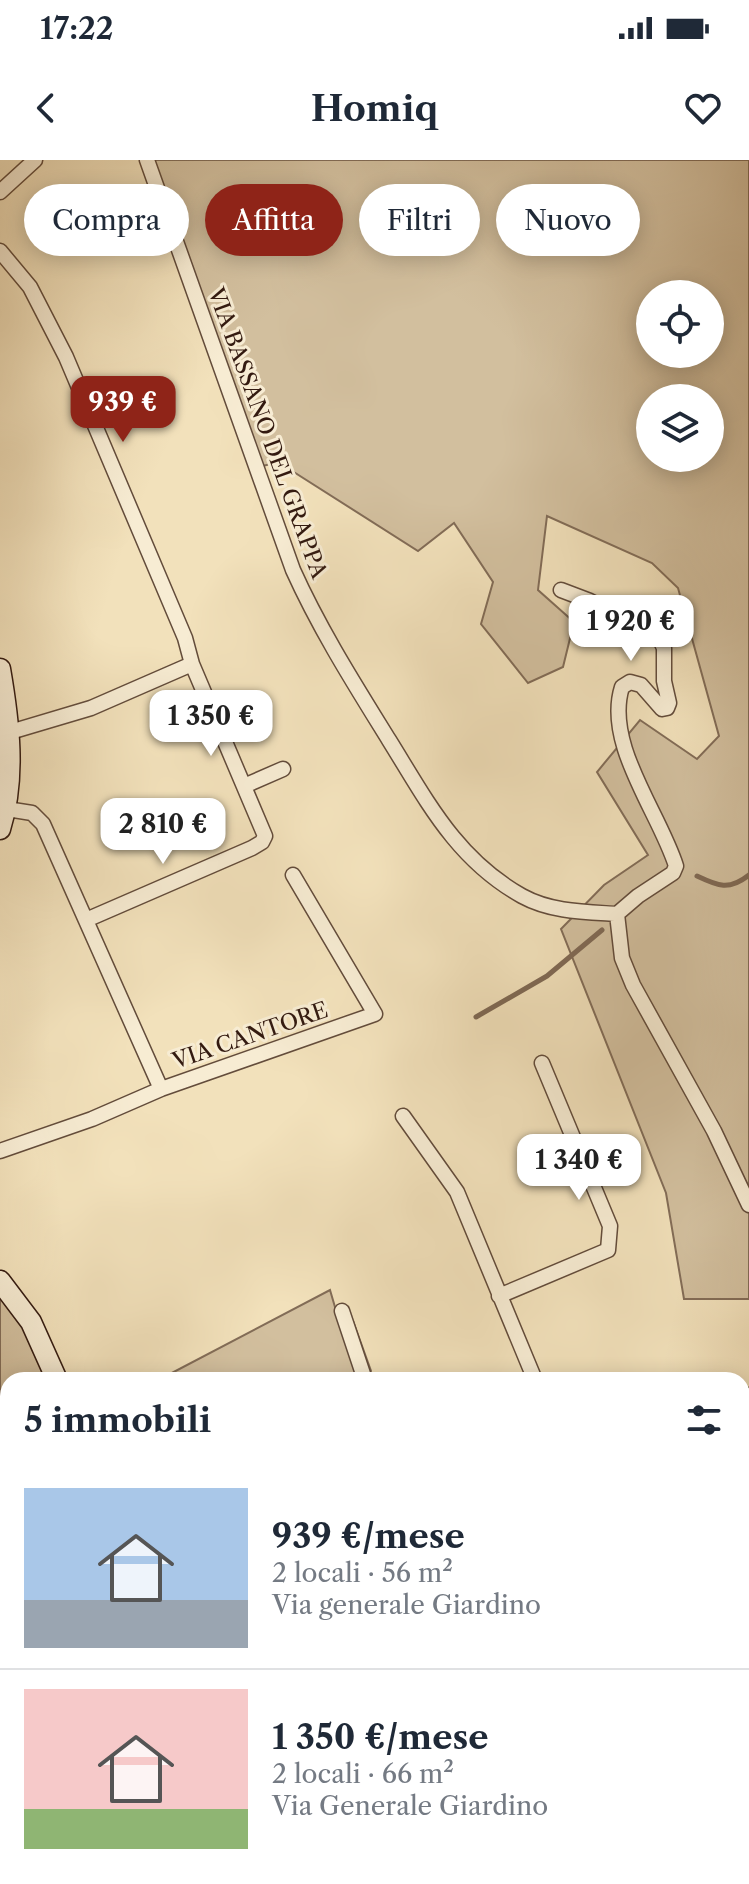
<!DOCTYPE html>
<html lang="it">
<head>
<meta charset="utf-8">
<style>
  :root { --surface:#fff; --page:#f6f6f7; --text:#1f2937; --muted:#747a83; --line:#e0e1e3; --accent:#8f2418 }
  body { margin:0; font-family:"Libre Caslon Text",serif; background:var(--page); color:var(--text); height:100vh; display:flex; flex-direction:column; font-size:30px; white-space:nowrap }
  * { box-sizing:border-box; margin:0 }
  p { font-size:26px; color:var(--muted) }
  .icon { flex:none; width:44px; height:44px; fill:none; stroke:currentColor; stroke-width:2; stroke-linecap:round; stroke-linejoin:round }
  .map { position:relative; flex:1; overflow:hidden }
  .side { position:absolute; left:0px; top:1212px; width:750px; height:512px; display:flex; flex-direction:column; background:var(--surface); border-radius:24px 24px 0 0; box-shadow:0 4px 20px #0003 }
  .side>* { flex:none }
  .hud { position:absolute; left:24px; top:24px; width:702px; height:72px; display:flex; gap:16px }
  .controls { position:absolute; left:636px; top:120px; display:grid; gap:16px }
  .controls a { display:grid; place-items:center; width:88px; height:88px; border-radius:50%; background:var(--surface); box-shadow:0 4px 20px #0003; font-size:40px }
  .price { position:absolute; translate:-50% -68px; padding:0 18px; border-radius:16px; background:#fff; color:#222; font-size:26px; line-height:52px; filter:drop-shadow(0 2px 4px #0008) }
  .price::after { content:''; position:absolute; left:50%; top:48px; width:24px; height:18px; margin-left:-12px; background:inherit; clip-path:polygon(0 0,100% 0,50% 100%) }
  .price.on { background:var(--accent); color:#fff }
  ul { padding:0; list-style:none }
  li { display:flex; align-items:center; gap:24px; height:200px; padding:0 24px }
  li+li { border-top:2px solid var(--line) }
  li span { display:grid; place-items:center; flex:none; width:224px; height:160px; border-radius:0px; color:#555 }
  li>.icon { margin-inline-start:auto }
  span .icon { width:96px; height:96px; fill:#fffc; stroke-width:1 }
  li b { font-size:34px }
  h2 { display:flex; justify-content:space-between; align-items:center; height:96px; padding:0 24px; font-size:34px }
  .tag { padding:0 28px; border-radius:36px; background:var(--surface); box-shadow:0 4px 20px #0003; font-size:28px; line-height:72px }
  .tag.on { background:var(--accent); color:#fff }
  .status { display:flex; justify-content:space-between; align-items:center; height:56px; padding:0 40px; background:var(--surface); direction:ltr }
  .status svg { height:22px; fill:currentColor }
  header { display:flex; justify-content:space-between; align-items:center; height:104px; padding:0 24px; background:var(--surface); font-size:36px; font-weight:700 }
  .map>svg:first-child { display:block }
  .green { fill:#d2bf9e; stroke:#826c57; stroke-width:2; fill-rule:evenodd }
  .water { fill:#b19d81; stroke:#7f6954; stroke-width:2 }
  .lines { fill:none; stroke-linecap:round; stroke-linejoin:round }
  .stream { stroke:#7f6954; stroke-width:5 }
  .minor-casing { stroke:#634c3b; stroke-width:17 }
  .secondary-casing { stroke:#331a10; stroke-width:23 }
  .minor { stroke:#f7ecd3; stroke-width:14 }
  .secondary { stroke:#f7ecd3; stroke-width:20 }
  .labels { text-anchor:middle; stroke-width:6; stroke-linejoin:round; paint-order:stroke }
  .street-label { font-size:22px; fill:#331a10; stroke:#f7ecd3 }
</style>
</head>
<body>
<div class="status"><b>17:22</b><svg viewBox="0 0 49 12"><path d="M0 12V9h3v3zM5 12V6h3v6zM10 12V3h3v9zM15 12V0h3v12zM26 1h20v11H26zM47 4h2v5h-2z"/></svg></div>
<header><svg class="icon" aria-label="back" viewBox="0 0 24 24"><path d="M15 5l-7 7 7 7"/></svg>Homiq<svg class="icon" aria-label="heart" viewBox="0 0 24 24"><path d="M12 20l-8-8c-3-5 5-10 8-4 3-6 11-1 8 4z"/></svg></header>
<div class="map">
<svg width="749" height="1724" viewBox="0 0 749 1724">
  <rect width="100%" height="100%" fill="#f2e1bb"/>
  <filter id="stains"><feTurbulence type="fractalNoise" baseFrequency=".0025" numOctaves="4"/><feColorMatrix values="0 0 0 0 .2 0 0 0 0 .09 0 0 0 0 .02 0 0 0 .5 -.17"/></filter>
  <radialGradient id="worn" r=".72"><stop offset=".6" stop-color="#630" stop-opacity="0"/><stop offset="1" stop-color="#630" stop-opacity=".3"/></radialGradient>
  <path class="green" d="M147 0H749V1139H684L666 1033 561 769 604 725 648 695 597 612 640 560 697 599 719 576 678 428 652 403 547 356 538 430 574 462 563 507 528 523 481 464 493 422 454 363 418 391 278 302 255 308 239 269 233 221ZM650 134H710V194H650ZM650 238H710V298H650Z
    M0 1124 58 1220H8V1444L0 1431Z
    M330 1130 340 1164 353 1161 371 1211 367 1220H168L166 1216Z
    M0 1513 8 1526V1716H142L148 1724H0Z
    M742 1623 749 1632V1724H536L532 1716H742Z"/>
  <path class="water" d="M0 1431 8 1444V1526L0 1513Z"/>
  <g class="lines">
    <path class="stream" d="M697 716C718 726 729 731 749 715
      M476 857 547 816 602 770
      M0 1562 8 1559"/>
    <defs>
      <path id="minor" d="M147 0 293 410C320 470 355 525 389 580 427 641 456 699 522 736 551 752 585 752 617 754L638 736 673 713 676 706C659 652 604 584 622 527L630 522 641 525 662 549 667 548 669 543 664 521V488L659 477 650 471 590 441 561 430
        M0 32 35 0
        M0 91 30 127 66 197 185 478 192 504 265 676 262 682 252 688 86 760
        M0 575 91 548 192 504
        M244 626 283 609
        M0 648 32 653 43 664 161 929 375 854 293 715
        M617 754 622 798 633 825 714 971 749 1045
        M403 956 457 1032 535 1220
        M0 991 92 959 161 929
        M499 1136 608 1090 610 1066 542 903
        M342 1151 365 1220
        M742 1239 749 1235
        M742 1422 749 1433
        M742 1637 749 1647"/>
      <path id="secondary" d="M0 509C9 561 16 618 0 669
        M0 1121 31 1162 57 1220
        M363 1716 372 1724"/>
    </defs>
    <use href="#minor" class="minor-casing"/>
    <use href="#secondary" class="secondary-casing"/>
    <use href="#minor" class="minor"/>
    <use href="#secondary" class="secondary"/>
  </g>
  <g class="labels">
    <g class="street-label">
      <text transform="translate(268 273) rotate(70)" y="8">VIA BASSANO DEL GRAPPA</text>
      <text transform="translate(250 875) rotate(-19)" y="8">VIA CANTORE</text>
    </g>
  </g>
  <rect width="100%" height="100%" filter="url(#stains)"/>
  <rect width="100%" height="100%" fill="url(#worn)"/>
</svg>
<div class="controls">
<a><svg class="icon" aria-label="locate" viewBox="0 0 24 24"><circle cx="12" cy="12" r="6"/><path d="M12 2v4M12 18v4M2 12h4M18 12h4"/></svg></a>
<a><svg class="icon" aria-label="layers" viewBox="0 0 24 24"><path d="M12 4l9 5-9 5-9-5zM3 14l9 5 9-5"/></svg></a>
</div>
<b class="price on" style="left:123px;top:284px">939 €</b>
<b class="price" style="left:631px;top:503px">1 920 €</b>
<b class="price" style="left:211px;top:598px">1 350 €</b>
<b class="price" style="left:163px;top:706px">2 810 €</b>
<b class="price" style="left:579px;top:1042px">1 340 €</b>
<div class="hud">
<a class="tag">Compra</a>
<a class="tag on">Affitta</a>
<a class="tag">Filtri</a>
<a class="tag">Nuovo</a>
</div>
<section class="side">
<h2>5 immobili<svg class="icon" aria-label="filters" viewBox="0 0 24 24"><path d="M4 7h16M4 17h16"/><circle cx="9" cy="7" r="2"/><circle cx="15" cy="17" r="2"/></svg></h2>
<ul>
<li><span style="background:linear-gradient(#a9c7e8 70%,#9aa5b1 0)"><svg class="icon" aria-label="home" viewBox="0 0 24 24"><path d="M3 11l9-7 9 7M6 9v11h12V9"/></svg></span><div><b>939 €/mese</b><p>2 locali · 56 m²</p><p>Via generale Giardino</p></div></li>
<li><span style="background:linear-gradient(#f6c9c9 75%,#8fb573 0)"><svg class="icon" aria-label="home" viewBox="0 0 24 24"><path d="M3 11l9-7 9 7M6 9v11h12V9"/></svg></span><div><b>1 350 €/mese</b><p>2 locali · 66 m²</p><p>Via Generale Giardino</p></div></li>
</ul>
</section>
</div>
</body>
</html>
